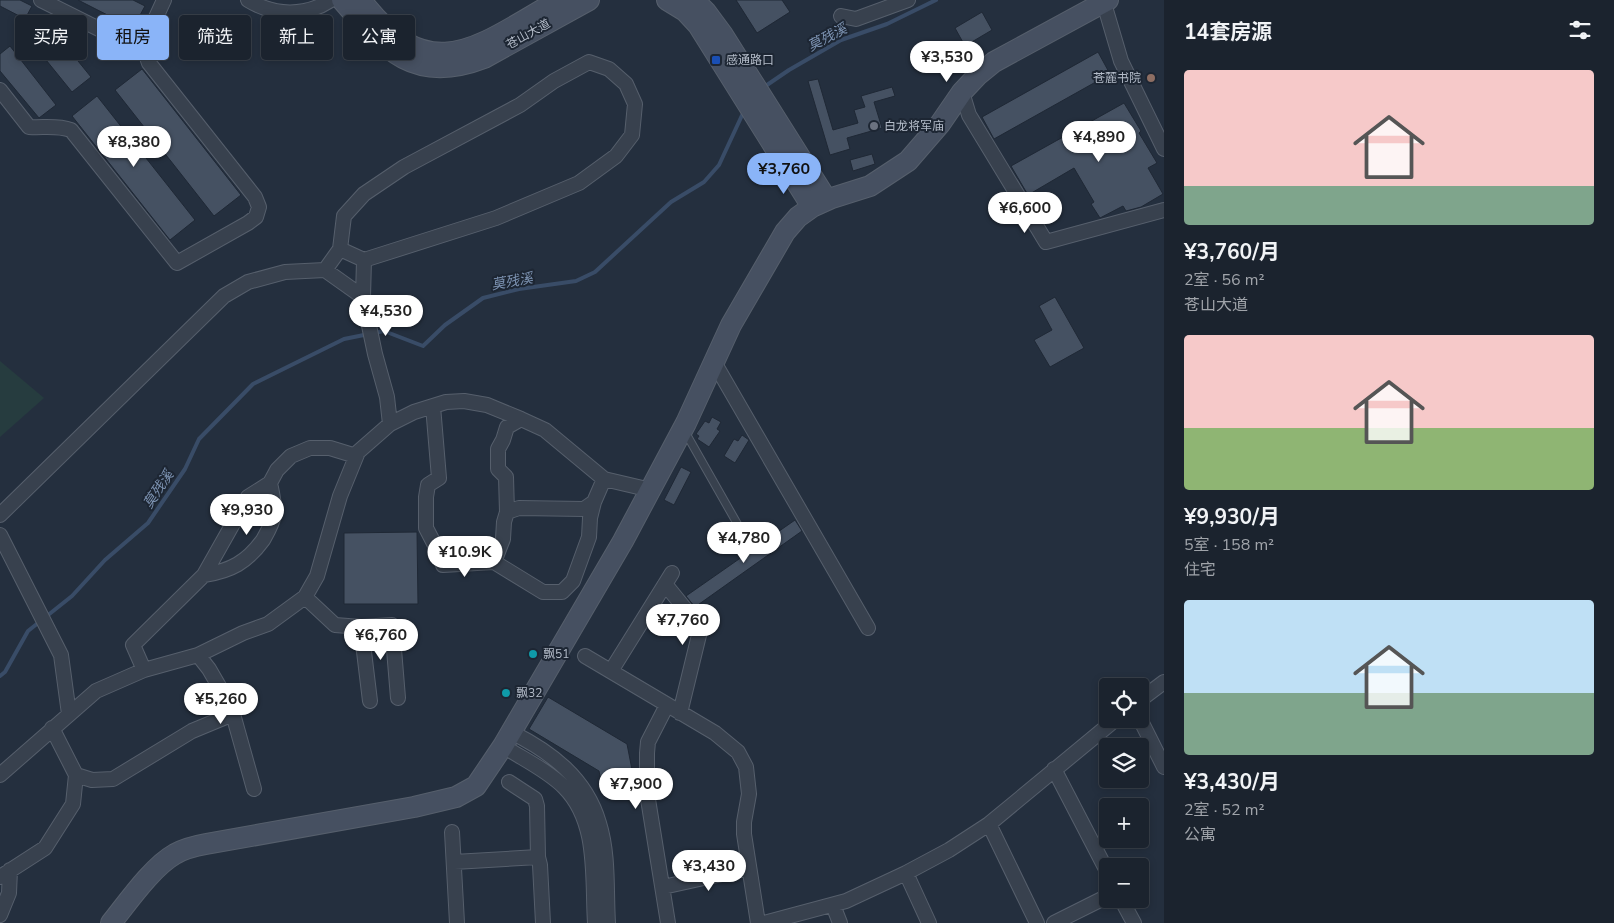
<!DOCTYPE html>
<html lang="zh">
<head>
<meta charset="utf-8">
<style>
  :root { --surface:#1b232e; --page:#242b36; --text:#f1f3f6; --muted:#a0a4aa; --line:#39404a; --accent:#8ab4f8 }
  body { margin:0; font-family:"Nunito Sans","Noto Sans SC",sans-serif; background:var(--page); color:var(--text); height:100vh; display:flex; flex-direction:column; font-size:19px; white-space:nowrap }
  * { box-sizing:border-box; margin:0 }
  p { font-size:16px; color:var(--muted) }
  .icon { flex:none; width:28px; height:28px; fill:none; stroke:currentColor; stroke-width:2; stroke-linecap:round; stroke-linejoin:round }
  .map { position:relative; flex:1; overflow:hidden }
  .panel { display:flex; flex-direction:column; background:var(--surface); width:450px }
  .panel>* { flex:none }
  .top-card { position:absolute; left:15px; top:15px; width:475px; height:45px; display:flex; gap:10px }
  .buttons { position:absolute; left:1099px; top:678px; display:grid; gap:10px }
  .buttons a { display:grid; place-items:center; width:50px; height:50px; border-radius:5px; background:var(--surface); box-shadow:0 2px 8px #0003,0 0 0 1px var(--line); font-size:25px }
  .price { position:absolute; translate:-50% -42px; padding:0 11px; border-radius:18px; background:#fff; color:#222; font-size:16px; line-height:32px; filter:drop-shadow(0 1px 2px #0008) }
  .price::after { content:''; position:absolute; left:50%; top:30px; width:15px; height:11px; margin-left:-8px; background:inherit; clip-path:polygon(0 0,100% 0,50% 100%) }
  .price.current { background:var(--accent); color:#111 }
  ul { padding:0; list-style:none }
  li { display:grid; align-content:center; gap:10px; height:265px; padding:0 20px }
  li span { display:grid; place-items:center; height:155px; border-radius:5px; color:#555 }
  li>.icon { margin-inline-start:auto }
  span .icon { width:90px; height:90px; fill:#fffc; stroke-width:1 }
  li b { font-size:21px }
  h2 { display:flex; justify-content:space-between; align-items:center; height:60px; padding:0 20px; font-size:21px }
  .chip { padding:0 18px; border-radius:5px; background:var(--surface); box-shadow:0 2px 8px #0003,0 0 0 1px var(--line); font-size:18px; line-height:45px }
  .chip.current { background:var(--accent); color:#111 }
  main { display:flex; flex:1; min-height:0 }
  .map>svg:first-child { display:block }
  .green { fill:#263c3f }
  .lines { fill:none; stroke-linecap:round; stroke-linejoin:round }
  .stream { stroke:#394c67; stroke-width:4 }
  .building { fill:#455162; stroke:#1f2835 }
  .lane-casing { stroke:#565f6c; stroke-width:9 }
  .street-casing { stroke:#565f6c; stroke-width:16 }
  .secondary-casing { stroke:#565f6c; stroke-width:22 }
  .lane { stroke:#38414e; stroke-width:7 }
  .street { stroke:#38414e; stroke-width:14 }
  .secondary { stroke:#465061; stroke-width:20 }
  .transit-dot { fill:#1a4fb4; stroke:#1d2633; stroke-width:2 }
  .education-dot { fill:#8d6e63; stroke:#1d2633; stroke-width:2 }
  .worship-dot { fill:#6b7280; stroke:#1d2633; stroke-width:2 }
  .culture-dot { fill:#0f9aa8; stroke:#1d2633; stroke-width:2 }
  .labels { text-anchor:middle; stroke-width:4; stroke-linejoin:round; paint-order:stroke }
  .street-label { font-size:12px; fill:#b4bcc9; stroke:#1d2633 }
  .poi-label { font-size:12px; fill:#b4bcc9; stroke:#1d2633; text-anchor:start }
  .water-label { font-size:14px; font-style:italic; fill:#7c92b1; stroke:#1d2633 }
</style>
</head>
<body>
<main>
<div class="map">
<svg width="1164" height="923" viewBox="0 0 1164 923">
  <rect width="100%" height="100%" fill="#242f3e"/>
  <path class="green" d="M0 361 44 398 0 437Z"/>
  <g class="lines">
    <path class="stream" d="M764 87 789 70 841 40 887 24 936 0
      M0 676 5 672 28 631 72 596 105 560 148 523 185 469 199 439 253 384 344 339 384 331 423 346 445 325 483 298 519 289 576 281 595 272 671 202 704 182 719 165 744 111"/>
  </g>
  <path class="building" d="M0 0H20L32 6 25 19 0 6Z
    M78 0H133L145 6 133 28Z
    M736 0H782L790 12 757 33Z
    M982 12 992 30 965 46 955 28Z
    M44 19 91 77 72 92 25 34Z
    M10 46 56 105 39 118 0 71V54Z
    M1098 52 1110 74 994 139 982 117Z
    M142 69 241 195 214 216 115 90Z
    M818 79 833 130 858 123 854 110 865 107 861 96 892 87 895 96 874 102 882 128 847 138 850 149 830 155 808 81Z
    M97 96 195 220 170 240 72 116Z
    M1124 103 1141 131 1139 133 1157 163 1148 168 1163 194 1141 207 1126 211 1123 206 1100 218 1091 204 1094 202 1074 168 1028 195 1011 166Z
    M872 154 875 164 853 171 850 160Z
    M1055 297 1084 348 1050 367 1034 340 1052 330 1039 306Z
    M712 417 721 422 717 429 720 431 709 447 697 439 699 436 696 434 705 421 709 423Z
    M742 435 749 440 735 463 724 456 734 439 738 441Z
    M681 467 691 472 674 505 664 500Z
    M795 520 802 531 695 607 686 596Z
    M417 532 418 604H344V533Z
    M548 697 627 744 635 785 603 791 599 771 529 729Z"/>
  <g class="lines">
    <defs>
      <path id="lane" d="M684 430 742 532"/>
      <path id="street" d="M41 0 145 52
        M248 0C274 16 305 17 331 0
        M1103 0 1121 61 1164 149
        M841 16 856 19 908 0
        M0 90 29 127C43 128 57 125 71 130L177 263 248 223 256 217 259 207 255 197 149 63 145 52 146 39 164 0
        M962 92 969 115 1046 242 1164 210
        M325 270 340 249
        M363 297 364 260 496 218 579 183 616 156 632 135 635 104 626 84 609 69 589 62 554 81 520 105 404 167 364 194 344 216 340 249 364 260
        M714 362 868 628
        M433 406 439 478 428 485 426 497V528L438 551 443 565 494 562 503 539 504 522 507 512 519 508 584 509 594 502 604 479
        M507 512 506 477 498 469V449L503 440 507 427 521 419
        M0 515 224 296 248 282 285 272 325 270 363 297 375 354 387 397 390 424
        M0 535 61 655 69 714
        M494 562 543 592H562L573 581 589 537 590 518 594 502
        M204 575C231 571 247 562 263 540 267 533 273 523 274 514 275 504 272 493 270 483
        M665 584 699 626 700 631 680 713
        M305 597 335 625 361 627 370 701
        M361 627 392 625 398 698
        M198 655 209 669 231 707 254 789
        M585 656 715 733 738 752 746 767 749 794 744 822V834L758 923
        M144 670 133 645 204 575 248 497 270 483 277 470 291 456 310 448H330L356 456
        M611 671 672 573
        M1140 700 1164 682
        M667 705 648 742 647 753V793L668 923
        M1140 719 1164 767
        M52 728 76 775 92 780 113 779 192 731 233 714
        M511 732C551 752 586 778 599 823 609 855 606 891 608 923
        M503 746C523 759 547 770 564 787 599 822 592 878 595 923
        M1054 769 1108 873
        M0 775 96 691 144 670 198 655 243 633 268 624 305 597 317 576 340 496 358 452 390 424 414 412 446 402 464 401 487 405 521 419 545 430 604 479 651 490
        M509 782 535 799 537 806 538 857 540 865 543 923
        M989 824 1037 923
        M452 832 457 923
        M454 862 538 857
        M906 873 929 923
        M0 877 45 848 73 804 76 775
        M663 887 749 868
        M1121 899 1134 923
        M833 905 840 923
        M0 915 9 893 10 870
        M764 923 846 901 906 873 949 850 989 824 1116 719
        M1054 923 1108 896"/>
      <path id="secondary" d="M342 0C385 50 414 85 484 58L589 0
        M361 0C431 92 479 45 559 0
        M667 0 685 11 698 25 812 207
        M694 0 706 12 723 35 827 200
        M111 923C128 902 152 867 175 854 185 848 195 846 206 844L414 807 456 797 476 786 503 746 623 541 686 423 731 325 785 232 798 217 812 207 832 198 870 186 908 161 940 124 962 92 978 75 994 62 1108 0"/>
    </defs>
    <use href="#lane" class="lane-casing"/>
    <use href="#street" class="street-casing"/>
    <use href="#secondary" class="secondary-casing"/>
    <use href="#lane" class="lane"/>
    <use href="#street" class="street"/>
    <use href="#secondary" class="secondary"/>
  </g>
  <rect class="transit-dot" x="711" y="55" width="10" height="10" rx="2.5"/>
  <circle class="education-dot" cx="1151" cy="78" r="5"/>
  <circle class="worship-dot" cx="874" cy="126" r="5"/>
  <g class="culture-dot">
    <circle cx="533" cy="654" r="5"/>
    <circle cx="506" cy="693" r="5"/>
  </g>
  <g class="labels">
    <g class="street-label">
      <text transform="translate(528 34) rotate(-29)" y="4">苍山大道</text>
    </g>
    <g class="poi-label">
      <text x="726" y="64">感通路口</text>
      <text x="1141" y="82" text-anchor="end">苍麓书院</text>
      <text x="884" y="130">白龙将军庙</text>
      <text x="543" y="658">飘51</text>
      <text x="516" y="697">飘32</text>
    </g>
    <g class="water-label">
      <text transform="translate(827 37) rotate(-28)" y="5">莫残溪</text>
      <text transform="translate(512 281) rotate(-10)" y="5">莫残溪</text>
      <text transform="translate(158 489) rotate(-56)" y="5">莫残溪</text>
    </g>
  </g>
</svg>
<div class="buttons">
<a><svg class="icon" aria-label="locate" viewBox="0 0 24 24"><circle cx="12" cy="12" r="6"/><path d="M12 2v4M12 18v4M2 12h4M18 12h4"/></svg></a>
<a><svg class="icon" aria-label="layers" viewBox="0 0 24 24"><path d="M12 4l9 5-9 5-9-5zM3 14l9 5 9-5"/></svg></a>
<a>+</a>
<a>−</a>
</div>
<b class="price" style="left:947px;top:83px">¥3,530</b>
<b class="price" style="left:1099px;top:163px">¥4,890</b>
<b class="price" style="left:134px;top:168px">¥8,380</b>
<b class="price current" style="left:784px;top:195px">¥3,760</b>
<b class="price" style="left:1025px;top:234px">¥6,600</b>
<b class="price" style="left:386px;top:337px">¥4,530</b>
<b class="price" style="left:247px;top:536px">¥9,930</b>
<b class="price" style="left:744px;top:564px">¥4,780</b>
<b class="price" style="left:465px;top:578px">¥10.9K</b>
<b class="price" style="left:683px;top:646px">¥7,760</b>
<b class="price" style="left:381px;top:661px">¥6,760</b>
<b class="price" style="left:221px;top:725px">¥5,260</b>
<b class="price" style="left:636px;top:810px">¥7,900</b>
<b class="price" style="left:709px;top:892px">¥3,430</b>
<div class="top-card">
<a class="chip">买房</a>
<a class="chip current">租房</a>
<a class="chip">筛选</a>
<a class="chip">新上</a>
<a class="chip">公寓</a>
</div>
</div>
<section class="panel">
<h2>14套房源<svg class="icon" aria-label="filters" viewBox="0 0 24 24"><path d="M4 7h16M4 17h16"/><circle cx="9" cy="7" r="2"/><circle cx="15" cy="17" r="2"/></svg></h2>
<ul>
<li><span style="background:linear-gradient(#f6c9c9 75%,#7fa58c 0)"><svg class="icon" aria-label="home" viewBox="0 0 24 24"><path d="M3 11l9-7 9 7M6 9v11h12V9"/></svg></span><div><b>¥3,760/月</b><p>2室 · 56 m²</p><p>苍山大道</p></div></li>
<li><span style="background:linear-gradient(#f6c9c9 60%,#8fb573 0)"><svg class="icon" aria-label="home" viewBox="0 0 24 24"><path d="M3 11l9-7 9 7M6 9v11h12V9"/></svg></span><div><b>¥9,930/月</b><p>5室 · 158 m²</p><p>住宅</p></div></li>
<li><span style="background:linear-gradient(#bfe0f5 60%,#7fa58c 0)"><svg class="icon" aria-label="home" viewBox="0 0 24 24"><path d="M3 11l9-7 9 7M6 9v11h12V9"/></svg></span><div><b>¥3,430/月</b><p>2室 · 52 m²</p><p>公寓</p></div></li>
</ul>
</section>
</main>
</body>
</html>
